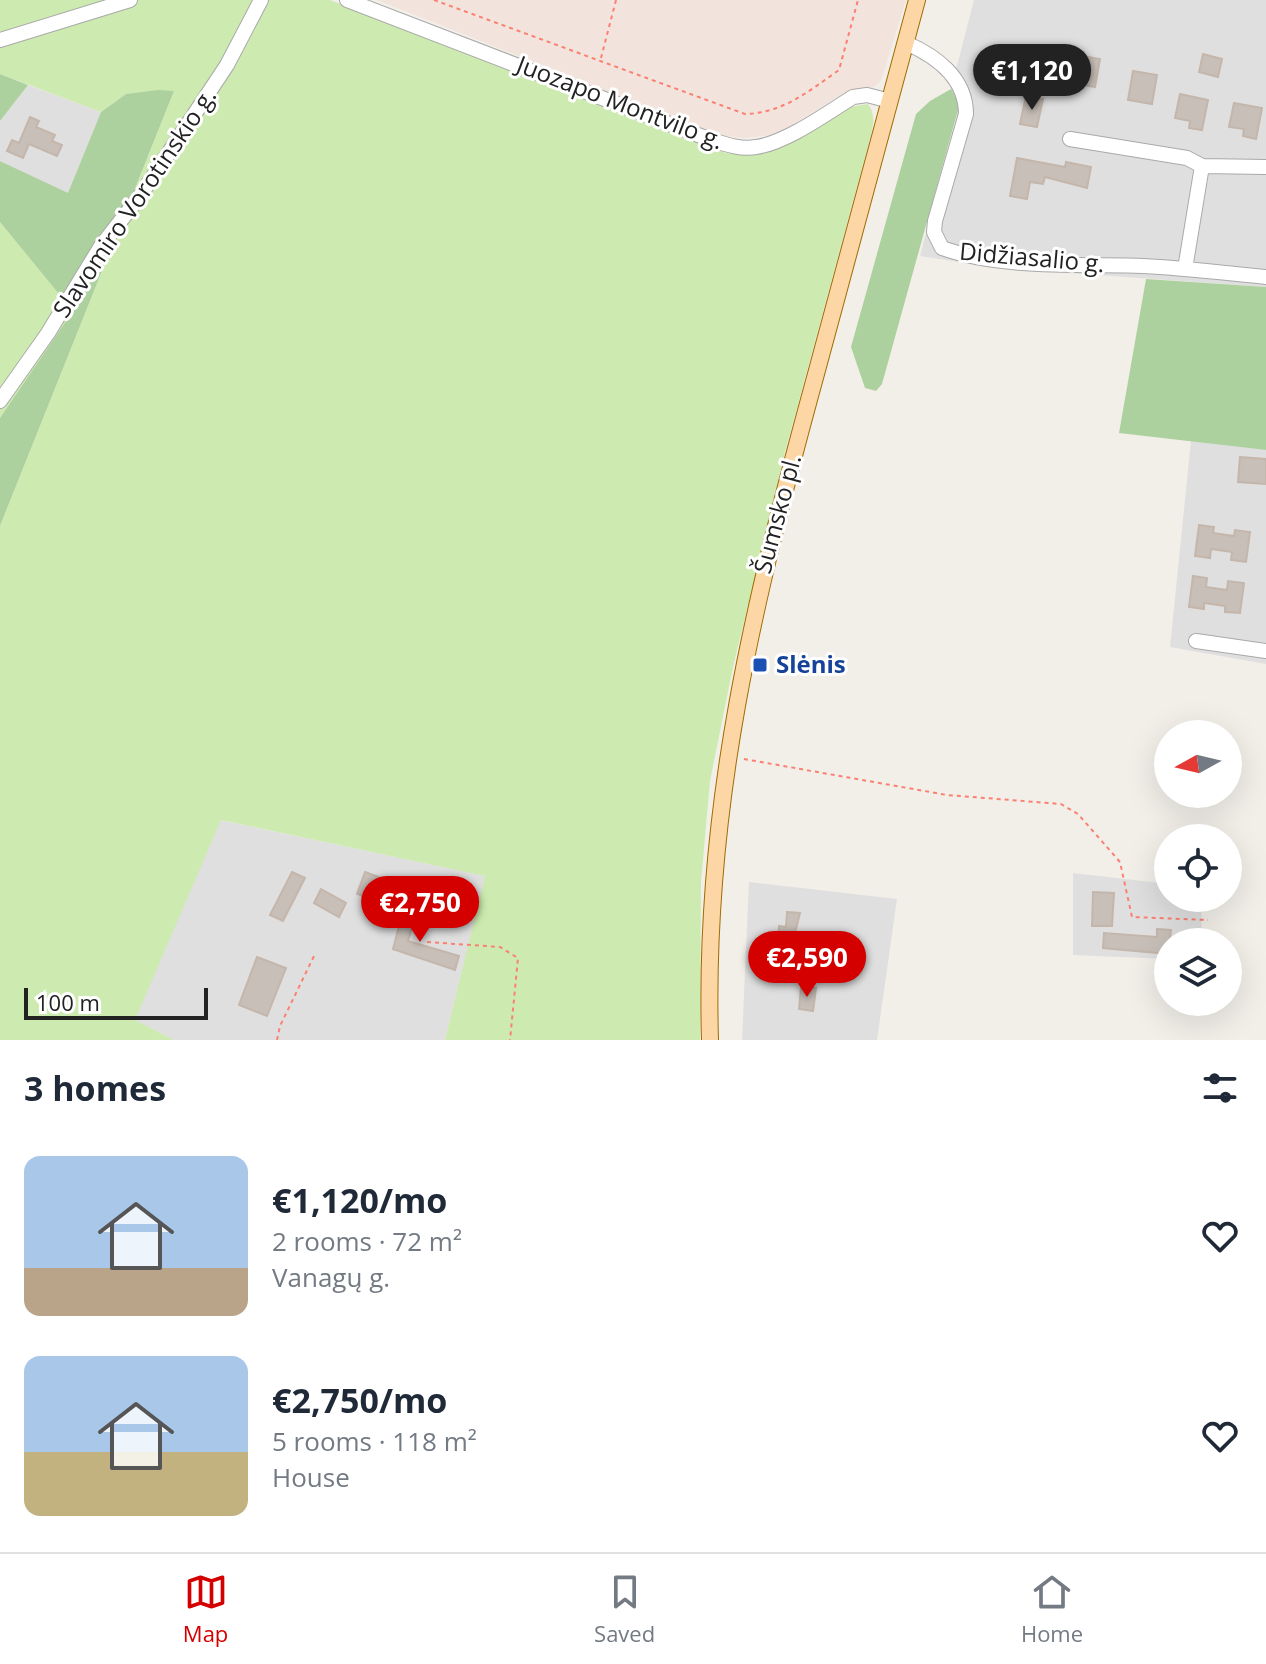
<!DOCTYPE html>
<html lang="en">
<head>
<meta charset="utf-8">
<style>
  :root { --surface:#fff; --page:#f2f2f3; --text:#1f2937; --muted:#747a83; --line:#e0e1e3; --accent:#d40000 }
  body { margin:0; font-family:"Open Sans",sans-serif; background:var(--page); color:var(--text); height:100vh; display:flex; flex-direction:column; font-size:30px; white-space:nowrap }
  * { box-sizing:border-box; margin:0 }
  p { font-size:26px; color:var(--muted) }
  .icon { flex:none; width:44px; height:44px; fill:none; stroke:currentColor; stroke-width:2; stroke-linecap:round; stroke-linejoin:round }
  .map { position:relative; height:1040px; overflow:hidden }
  .details { display:flex; flex-direction:column; background:var(--surface); flex:1 }
  .details>* { flex:none }
  .needle { width:52px; rotate:262deg }
  .tools { position:absolute; left:1154px; top:720px; display:grid; gap:16px }
  .tools a { display:grid; place-items:center; width:88px; height:88px; border-radius:50%; background:var(--surface); box-shadow:0 8px 32px #0002; font-size:40px }
  .scale { position:absolute; left:24px; bottom:20px; width:184px; box-sizing:border-box; padding-left:8px; border:4px solid #222; border-top:0; font-size:22px; line-height:28px; white-space:nowrap; color:#222; -webkit-text-stroke:6px #fff; paint-order:stroke }
  .price { position:absolute; translate:-50% -68px; padding:0 18px; border-radius:28px; background:var(--accent); color:#fff; font-size:26px; line-height:52px; filter:drop-shadow(0 2px 4px #0008) }
  .price::after { content:''; position:absolute; left:50%; top:48px; width:24px; height:18px; margin-left:-12px; background:inherit; clip-path:polygon(0 0,100% 0,50% 100%) }
  .price.current { background:#222; color:#fff }
  ul { padding:0; list-style:none }
  li { display:flex; align-items:center; gap:24px; height:200px; padding:0 24px }
  li span { display:grid; place-items:center; flex:none; width:224px; height:160px; border-radius:16px; color:#555 }
  li>.icon { margin-inline-start:auto }
  span .icon { width:96px; height:96px; fill:#fffc; stroke-width:1 }
  li b { font-size:34px }
  h2 { display:flex; justify-content:space-between; align-items:center; height:96px; padding:0 24px; font-size:34px }
  .tab-bar { display:flex; justify-content:space-around; align-items:center; height:112px; border-top:2px solid var(--line); background:var(--surface); font-size:22px; color:var(--muted) }
  .tab-bar a { display:grid; justify-items:center; gap:4px }
  .tab-bar .current { color:var(--accent) }
  .map>svg:first-child { display:block }
  .residential { fill:#e0dfdf }
  .military { fill:#f3e3dd }
  .grass { fill:#cdebb0 }
  .forest { fill:#add19e }
  .building { fill:#c7bfb8; stroke:#c4b6ab; stroke-width:2 }
  .lines { fill:none; stroke-linecap:round; stroke-linejoin:round }
  .minor-casing { stroke:#a9a9a9; stroke-width:16 }
  .major-casing { stroke:#a06b00; stroke-width:18 }
  .path { stroke:#fa8072; stroke-width:2; stroke-dasharray:4 4; stroke-linecap:butt }
  .minor { stroke:#fff; stroke-width:14 }
  .major { stroke:#fcd6a4; stroke-width:16 }
  .transit-dot { fill:#1a4fb4; stroke:#fff; stroke-width:3 }
  .labels { text-anchor:middle; stroke-width:6; stroke-linejoin:round; paint-order:stroke }
  .street-label { font-size:24px; fill:#222; stroke:#fff }
  .transit-label { font-size:24px; font-weight:bold; fill:#164399; stroke:#fff; text-anchor:start }
</style>
</head>
<body>
<div class="map">
<svg width="1266" height="1040" viewBox="0 0 1266 1040">
  <rect width="100%" height="100%" fill="#f2efe9"/>
  <path class="residential" d="M974 0H1266V287L999 268 920 256 958 110 957 99 951 89Z
    M28 85 101 112 68 194 0 161V121Z
    M1191 441 1266 450V664L1170 647Z
    M220 820 486 876 445 1040H174L134 1020Z
    M1073 873 1168 884V898H1201L1202 942H1168V959L1073 955Z
    M749 882 897 899 877 1040H742Z"/>
  <path class="military" d="M377 0H906L881 81 874 87 842 94 778 134 744 138 719 135Z"/>
  <path class="grass" d="M0 0H330L726 153C779 159 807 134 850 107L868 104C878 117 871 132 868 146L785 452 733 667 710 781 701 882 700 1040H445L485 876 221 820 135 1020 174 1040H0V526L174 91 126 94 101 112 0 74Z
    M0 222 74 311 0 418Z"/>
  <path class="forest" d="M0 74 28 85 0 121Z
    M951 89 957 99 958 110 882 384 876 391 865 388 851 347 916 114 930 101Z
    M158 90 174 91 0 526V418L73 311 0 222V161L68 193 101 112 126 94Z
    M1146 279 1266 287V450L1119 433Z"/>
  <path class="building" d="M1048 50 1100 59 1095 87 1077 84 1078 77 1044 71Z
    M1203 54 1222 59 1218 77 1199 72Z
    M1133 71 1157 75 1152 104 1128 100Z
    M1180 94 1208 100 1202 130 1189 128 1190 121 1175 118Z
    M1026 96 1043 99 1037 127 1020 124Z
    M1234 103 1262 108 1256 139 1243 136 1244 129 1229 127Z
    M30 117 39 121 36 127 55 135 52 141 62 145 57 156 29 144 23 158 7 151 12 140 19 143Z
    M1017 158 1065 167 1066 162 1091 167 1087 188 1045 177 1043 184 1030 182 1027 199 1010 196Z
    M1240 457 1266 459V484L1238 482Z
    M1199 525 1214 527 1213 533 1234 536 1235 530 1250 532 1246 562 1231 560 1232 552 1211 549 1210 558 1195 556Z
    M1193 576 1207 578 1206 587 1227 590 1228 581 1244 583 1240 613 1225 612V606L1204 603V609L1189 607Z
    M292 872 305 878 283 921 270 915Z
    M365 872 387 880 379 902 357 894Z
    M321 889 346 903 339 917 314 903Z
    M1093 892 1114 893 1112 926H1092Z
    M404 907 417 911 408 941 459 956 455 970 393 949Z
    M787 912 800 913 793 941 778 939 779 926 786 927Z
    M1157 929 1171 930 1168 954 1103 948 1104 933 1157 937Z
    M257 957 286 968 267 1016 239 1005Z
    M801 987 816 988 813 1011 799 1009Z"/>
  <g class="lines">
    <defs>
      <path id="minor" d="M347 0 706 138C722 143 739 150 756 147 786 143 827 113 853 97L867 95 890 101
        M0 40 130 0
        M906 43C936 56 966 78 966 114L935 221 934 232 942 248C1000 269 1082 264 1143 266 1184 268 1225 273 1266 277
        M1070 139 1187 158 1202 166
        M1185 269 1202 166 1266 167
        M0 401 48 333 101 246 140 196 227 65 261 0
        M1196 641 1266 651"/>
      <path id="major" d="M710 1040C703 806 755 597 816 374 850 249 883 125 917 0"/>
    </defs>
    <use href="#minor" class="minor-casing"/>
    <use href="#major" class="major-casing"/>
    <path class="path" d="M434 0 745 114C783 113 809 91 839 70L858 0
      M601 58 616 0
      M744 759 947 795 1061 804 1078 814 1120 862 1132 917 1208 920
      M427 942 500 947 518 958 510 1040
      M277 1040 280 1026 314 956"/>
    <use href="#minor" class="minor"/>
    <use href="#major" class="major"/>
  </g>
  <rect class="transit-dot" x="752" y="657" width="16" height="16" rx="4"/>
  <g class="labels">
    <g class="street-label">
      <text transform="translate(620 103) rotate(21)" y="8">Juozapo Montvilo g.</text>
      <text transform="translate(135 203) rotate(-56)" y="8">Slavomiro Vorotinskio g.</text>
      <text transform="translate(1032 258) rotate(5)" y="8">Didžiasalio g.</text>
      <text transform="translate(778 514) rotate(-75)" y="8">Šumsko pl.</text>
    </g>
    <g class="transit-label">
      <text x="776" y="673">Slėnis</text>
    </g>
  </g>
</svg>
<div class="tools">
<a><svg class="needle" viewBox="-14 -14 28 28"><path d="M0-13l5 13h-10z" fill="#e53935"/><path d="M0 13l5-13h-10z" fill="#747a83"/></svg></a>
<a><svg class="icon" aria-label="locate" viewBox="0 0 24 24"><circle cx="12" cy="12" r="6"/><path d="M12 2v4M12 18v4M2 12h4M18 12h4"/></svg></a>
<a><svg class="icon" aria-label="layers" viewBox="0 0 24 24"><path d="M12 4l9 5-9 5-9-5zM3 14l9 5 9-5"/></svg></a>
</div>
<div class="scale">100 m</div>
<b class="price current" style="left:1032px;top:112px">€1,120</b>
<b class="price" style="left:420px;top:944px">€2,750</b>
<b class="price" style="left:807px;top:999px">€2,590</b>
</div>
<section class="details">
<h2>3 homes<svg class="icon" aria-label="filters" viewBox="0 0 24 24"><path d="M4 7h16M4 17h16"/><circle cx="9" cy="7" r="2"/><circle cx="15" cy="17" r="2"/></svg></h2>
<ul>
<li><span style="background:linear-gradient(#a9c7e8 70%,#b9a48a 0)"><svg class="icon" aria-label="home" viewBox="0 0 24 24"><path d="M3 11l9-7 9 7M6 9v11h12V9"/></svg></span><div><b>€1,120/mo</b><p>2 rooms · 72 m²</p><p>Vanagų g.</p></div><svg class="icon" aria-label="heart" viewBox="0 0 24 24"><path d="M12 20l-8-8c-3-5 5-10 8-4 3-6 11-1 8 4z"/></svg></li>
<li><span style="background:linear-gradient(#a9c7e8 60%,#c2b280 0)"><svg class="icon" aria-label="home" viewBox="0 0 24 24"><path d="M3 11l9-7 9 7M6 9v11h12V9"/></svg></span><div><b>€2,750/mo</b><p>5 rooms · 118 m²</p><p>House</p></div><svg class="icon" aria-label="heart" viewBox="0 0 24 24"><path d="M12 20l-8-8c-3-5 5-10 8-4 3-6 11-1 8 4z"/></svg></li>
</ul>
</section>
<nav class="tab-bar">
<a class="current"><svg class="icon" aria-label="map" viewBox="0 0 24 24"><path d="M3 6l6-2 6 2 6-2v14l-6 2-6-2-6 2zM9 4v14M15 6v14"/></svg>Map</a>
<a><svg class="icon" aria-label="saved" viewBox="0 0 24 24"><path d="M7 4h10v16l-5-4-5 4z"/></svg>Saved</a>
<a><svg class="icon" aria-label="home" viewBox="0 0 24 24"><path d="M3 11l9-7 9 7M6 9v11h12V9"/></svg>Home</a>
</nav>
</body>
</html>
